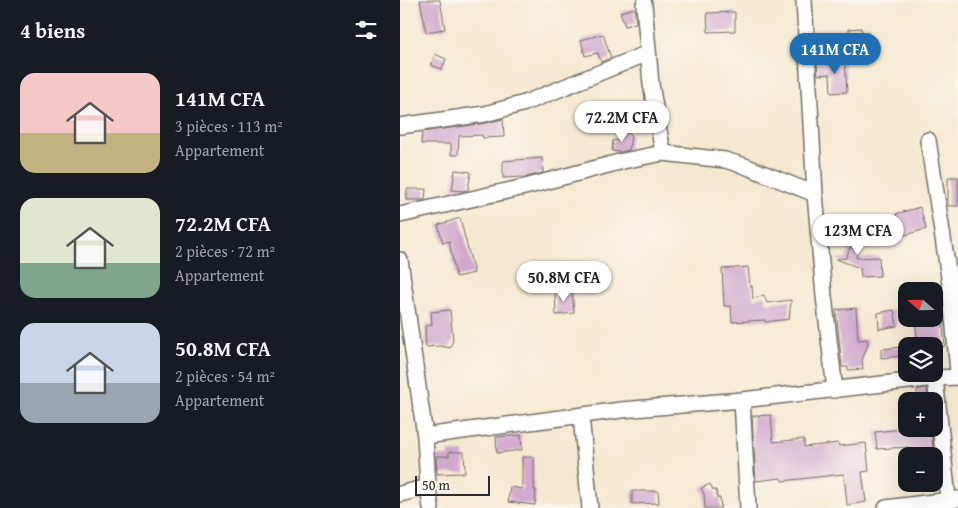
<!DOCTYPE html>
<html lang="fr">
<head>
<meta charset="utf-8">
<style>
  :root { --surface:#171b24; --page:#20242c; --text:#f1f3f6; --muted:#9ea1a6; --accent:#1f6fb2 }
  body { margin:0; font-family:"Gentium Book Plus",serif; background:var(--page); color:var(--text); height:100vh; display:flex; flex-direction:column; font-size:19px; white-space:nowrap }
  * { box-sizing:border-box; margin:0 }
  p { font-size:16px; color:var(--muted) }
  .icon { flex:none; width:28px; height:28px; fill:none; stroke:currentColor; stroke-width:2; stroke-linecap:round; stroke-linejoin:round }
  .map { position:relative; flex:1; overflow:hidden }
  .side { display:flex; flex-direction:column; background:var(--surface); width:400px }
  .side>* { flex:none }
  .needle { width:32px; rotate:290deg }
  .fabs { position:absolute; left:498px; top:282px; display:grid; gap:10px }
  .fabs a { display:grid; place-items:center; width:45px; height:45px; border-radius:10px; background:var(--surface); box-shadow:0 5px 20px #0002; font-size:25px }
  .scale { position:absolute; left:15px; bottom:12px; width:75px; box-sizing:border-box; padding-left:5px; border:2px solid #2b2b2b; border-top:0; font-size:14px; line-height:18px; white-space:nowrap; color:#2b2b2b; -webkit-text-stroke:4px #fbf7ec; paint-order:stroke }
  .price { position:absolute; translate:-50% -42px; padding:0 11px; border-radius:18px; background:#fff; color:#222; font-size:16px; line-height:32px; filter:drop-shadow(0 1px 2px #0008) }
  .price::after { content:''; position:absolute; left:50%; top:30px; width:15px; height:11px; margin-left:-8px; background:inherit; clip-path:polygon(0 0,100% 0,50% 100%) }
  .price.current { background:var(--accent); color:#fff }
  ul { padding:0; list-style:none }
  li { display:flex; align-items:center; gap:15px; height:125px; padding:0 20px }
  li span { display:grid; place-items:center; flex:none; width:140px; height:100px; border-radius:15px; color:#555 }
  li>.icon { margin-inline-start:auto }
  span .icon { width:60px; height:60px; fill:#fffc; stroke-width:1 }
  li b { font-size:21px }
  h2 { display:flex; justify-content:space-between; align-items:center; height:60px; padding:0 20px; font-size:21px }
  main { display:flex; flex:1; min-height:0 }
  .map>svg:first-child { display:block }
  .building { fill:#d1a9cf }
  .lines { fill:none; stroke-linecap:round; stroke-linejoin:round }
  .minor-casing { stroke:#726e65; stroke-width:18 }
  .minor { stroke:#fff; stroke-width:15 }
</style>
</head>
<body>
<main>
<section class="side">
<h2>4 biens<svg class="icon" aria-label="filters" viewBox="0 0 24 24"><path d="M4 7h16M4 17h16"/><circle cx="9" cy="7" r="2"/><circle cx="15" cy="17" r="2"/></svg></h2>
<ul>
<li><span style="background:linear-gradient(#f6c9c9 60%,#c2b280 0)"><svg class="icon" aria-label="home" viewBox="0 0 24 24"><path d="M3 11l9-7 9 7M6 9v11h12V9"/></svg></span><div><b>141M CFA</b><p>3 pièces · 113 m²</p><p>Appartement</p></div></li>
<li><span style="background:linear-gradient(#dfe7d0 65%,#7fa58c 0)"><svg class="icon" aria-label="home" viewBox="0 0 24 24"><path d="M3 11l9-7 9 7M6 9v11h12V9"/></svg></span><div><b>72.2M CFA</b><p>2 pièces · 72 m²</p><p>Appartement</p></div></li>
<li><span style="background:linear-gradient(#c9d6e8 60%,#9aa5b1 0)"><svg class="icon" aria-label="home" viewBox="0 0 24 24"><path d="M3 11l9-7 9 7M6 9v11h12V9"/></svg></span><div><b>50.8M CFA</b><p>2 pièces · 54 m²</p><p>Appartement</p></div></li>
</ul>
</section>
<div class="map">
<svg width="558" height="508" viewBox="0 0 558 508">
  <rect width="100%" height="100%" fill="#fbf7ec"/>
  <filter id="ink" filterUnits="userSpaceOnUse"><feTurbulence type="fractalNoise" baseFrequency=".02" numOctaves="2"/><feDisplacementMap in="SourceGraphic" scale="10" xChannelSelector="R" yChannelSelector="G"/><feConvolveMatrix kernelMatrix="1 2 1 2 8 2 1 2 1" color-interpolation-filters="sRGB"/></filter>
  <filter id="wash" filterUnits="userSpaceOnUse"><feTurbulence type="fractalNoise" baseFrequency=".0096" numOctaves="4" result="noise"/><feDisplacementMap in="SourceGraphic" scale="20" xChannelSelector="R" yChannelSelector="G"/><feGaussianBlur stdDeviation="1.12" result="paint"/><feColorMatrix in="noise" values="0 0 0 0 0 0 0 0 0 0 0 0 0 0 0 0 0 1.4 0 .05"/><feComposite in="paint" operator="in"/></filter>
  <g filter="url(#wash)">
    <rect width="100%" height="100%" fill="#f5e9d2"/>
    <g id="blocks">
      <path class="building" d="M20 0H40L45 29 26 32Z
        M234 8 236 23 225 26 220 12Z
        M335 12V31L308 32 307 13Z
        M461 28 462 33 468 32 469 50 445 52 444 33H449V29Z
        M203 34 211 58 201 62 198 53 185 56 181 40Z
        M35 54 46 59 42 69 31 65Z
        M445 61 447 92 431 93 430 74 418 75 417 63Z
        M103 119 104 137 83 138 82 135 59 136 58 155H51V144H21L22 132 86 123Z
        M222 132 231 134 229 150 220 152 212 151 213 140 220 141Z
        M142 158 143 173 126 177 103 178V161Z
        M55 170 71 172 68 190 62 191 52 190Z
        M548 177H558V206H548Z
        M7 189H26L25 200H7Z
        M520 207 526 229 502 236 496 214Z
        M60 218 74 273 56 277 49 241 43 243 38 225Z
        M456 233H460L456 258 479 257 480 276 461 277 460 268 436 259 446 258 451 246 429 242 431 234 438 237 439 234 455 236Z
        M348 267 350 286H352L353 299 364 295 367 303 391 300 389 319 365 322V320L332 322 331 306H324L322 269Z
        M172 290 174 313 156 315 155 292Z
        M456 308 458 340 467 339 468 344 462 360 463 369 448 370V367H442L436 310Z
        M50 310 53 340 50 348 41 346 26 347 25 326 32 325 31 312Z
        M494 310 497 326 479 329 478 313Z
        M542 316 545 346 534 347V346H518L515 320 534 319V317Z
        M502 347 503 356 481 358V349Z
        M527 388 528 401H517V390Z
        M371 415 373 442 404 439V447L438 443 439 446 466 443 469 471 462 472 466 502 447 505 444 474 382 481 381 478 356 481 352 416Z
        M502 429H531L534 456H508V447L477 449 475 432Z
        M121 435 122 450 97 453 96 437Z
        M49 452H64L65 473 37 474 36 456H49Z
        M122 457H134V490H136L135 505 108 502 110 487 122 489Z
        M310 484 313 490H316L317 498H320L321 508H305L304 494 301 488Z
        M232 491H258L259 503 232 504Z"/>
    </g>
  </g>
  <g filter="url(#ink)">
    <use href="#blocks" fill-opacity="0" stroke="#726e65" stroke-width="1"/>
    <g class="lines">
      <defs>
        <path id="minor" d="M404 0 415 194
          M244 4 251 84 263 153
          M0 126 85 114 125 103 248 53
          M528 140 550 284 558 372
          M0 215 129 186 223 161 263 153 325 160 345 166 415 194 424 296 435 390
          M0 260 25 436 28 487 31 508
          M535 378 549 508
          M342 400 348 508
          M181 416 190 508
          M25 436 221 410 342 400 535 378 558 377
          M0 494 28 487
          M486 508 557 499"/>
      </defs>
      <use href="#minor" class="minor-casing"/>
      <use href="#minor" class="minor"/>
    </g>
  </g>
</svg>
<div class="fabs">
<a><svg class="needle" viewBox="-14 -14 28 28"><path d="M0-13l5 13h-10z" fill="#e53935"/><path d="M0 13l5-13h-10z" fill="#9ea1a6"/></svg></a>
<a><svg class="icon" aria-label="layers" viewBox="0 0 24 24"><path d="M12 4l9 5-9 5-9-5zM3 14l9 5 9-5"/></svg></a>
<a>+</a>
<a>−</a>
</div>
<div class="scale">50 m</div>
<b class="price current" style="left:435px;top:75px">141M CFA</b>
<b class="price" style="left:222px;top:143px">72.2M CFA</b>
<b class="price" style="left:458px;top:256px">123M CFA</b>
<b class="price" style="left:164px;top:303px">50.8M CFA</b>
</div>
</main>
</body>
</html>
